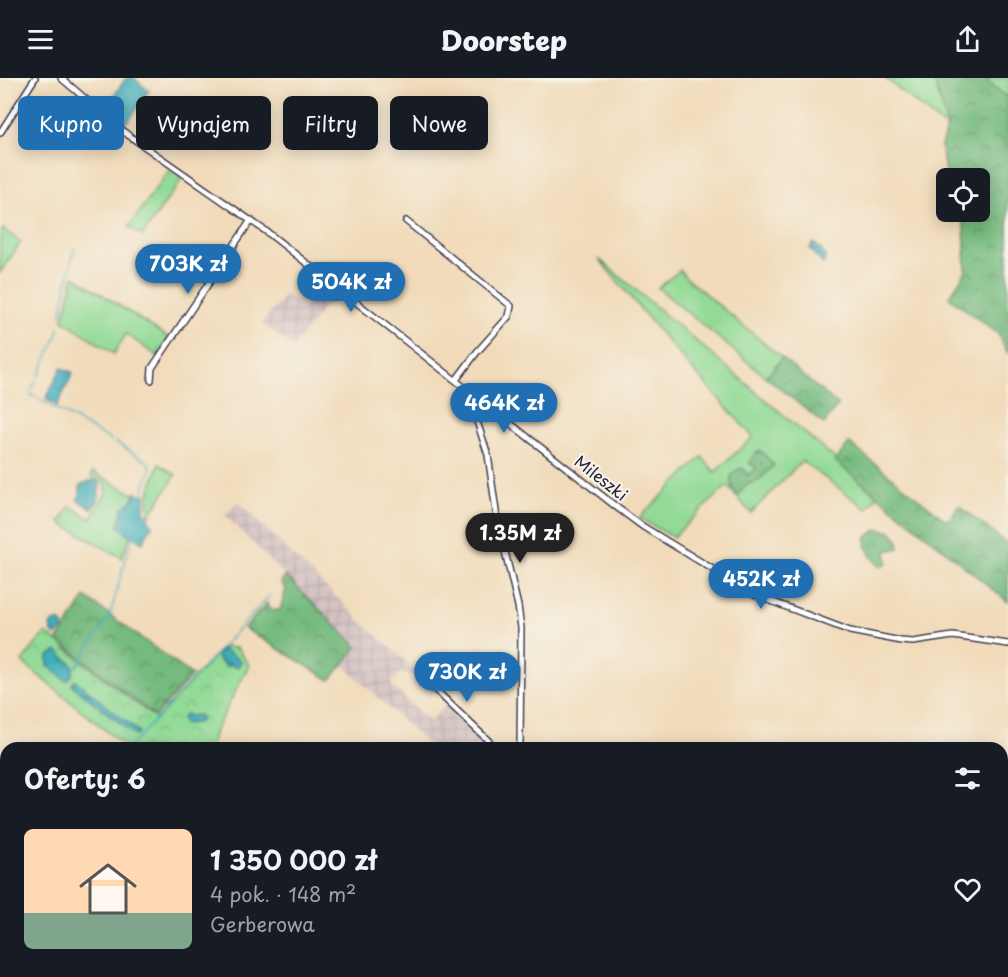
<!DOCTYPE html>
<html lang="pl">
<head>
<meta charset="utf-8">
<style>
  :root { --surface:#171b24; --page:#20242c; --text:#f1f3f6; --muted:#9ea1a6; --line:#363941; --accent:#1f6fb2 }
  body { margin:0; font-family:"Playpen Sans",sans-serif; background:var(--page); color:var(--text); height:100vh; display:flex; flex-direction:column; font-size:22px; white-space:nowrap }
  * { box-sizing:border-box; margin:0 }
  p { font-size:20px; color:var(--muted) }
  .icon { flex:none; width:33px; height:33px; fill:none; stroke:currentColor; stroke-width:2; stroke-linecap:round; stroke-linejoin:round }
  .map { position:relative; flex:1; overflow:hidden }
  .panel { position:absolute; left:0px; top:664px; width:1008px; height:236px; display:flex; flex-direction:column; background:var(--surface); border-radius:18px 18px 0 0; box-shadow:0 3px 15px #0003 }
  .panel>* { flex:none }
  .banner { position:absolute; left:18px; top:18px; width:600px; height:54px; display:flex; gap:12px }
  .buttons { position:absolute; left:936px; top:90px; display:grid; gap:12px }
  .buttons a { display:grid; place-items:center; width:54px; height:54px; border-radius:9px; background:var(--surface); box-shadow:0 3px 15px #0003; font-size:30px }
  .price { position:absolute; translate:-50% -51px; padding:0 14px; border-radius:21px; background:var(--accent); color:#fff; font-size:20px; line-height:39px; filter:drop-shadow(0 2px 3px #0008) }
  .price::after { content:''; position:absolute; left:50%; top:36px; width:18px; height:14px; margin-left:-9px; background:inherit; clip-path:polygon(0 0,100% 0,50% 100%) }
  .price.on { background:#222; color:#fff }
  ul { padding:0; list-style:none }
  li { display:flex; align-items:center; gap:18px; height:150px; padding:0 24px }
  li+li { border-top:2px solid var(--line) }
  li span { display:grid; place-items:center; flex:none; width:168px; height:120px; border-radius:9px; color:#555 }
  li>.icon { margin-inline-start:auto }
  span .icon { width:72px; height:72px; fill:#fffc; stroke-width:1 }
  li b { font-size:26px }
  h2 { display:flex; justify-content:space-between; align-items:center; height:72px; padding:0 24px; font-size:26px }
  .chip { padding:0 21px; border-radius:9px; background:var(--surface); box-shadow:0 3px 15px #0003; font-size:21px; line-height:54px }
  .chip.on { background:var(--accent); color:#fff }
  header { display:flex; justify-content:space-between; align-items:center; height:78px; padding:0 24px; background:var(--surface); font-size:27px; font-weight:800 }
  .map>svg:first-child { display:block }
  .industrial { fill:url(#industrial-grid) }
  .grass { fill:#92da95; stroke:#5a7e68; stroke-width:1.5 }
  .forest { fill:url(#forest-crowns); stroke:#4c6e5c; stroke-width:1.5 }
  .park { fill:url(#park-crowns); stroke:#5a7e68; stroke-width:1.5 }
  .water { fill:url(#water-ripples); stroke:#30687a; stroke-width:1.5 }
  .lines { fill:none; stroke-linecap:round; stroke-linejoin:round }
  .stream { stroke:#3eadba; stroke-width:1.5 }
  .street-casing { stroke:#413e4e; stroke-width:8 }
  .highway-casing { stroke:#413e4e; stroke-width:12 }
  .street { stroke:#fff; stroke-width:5 }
  .highway { stroke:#fcba8e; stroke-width:9 }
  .labels { text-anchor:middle; stroke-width:4.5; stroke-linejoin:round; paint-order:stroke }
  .street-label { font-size:16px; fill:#22223b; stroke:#f7f3e8 }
</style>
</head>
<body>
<header><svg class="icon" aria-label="menu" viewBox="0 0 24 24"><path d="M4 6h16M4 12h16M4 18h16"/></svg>Doorstep<svg class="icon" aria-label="share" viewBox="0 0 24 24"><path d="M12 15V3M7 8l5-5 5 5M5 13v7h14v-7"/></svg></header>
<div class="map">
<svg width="1008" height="899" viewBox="0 0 1008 899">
  <defs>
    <pattern id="industrial-grid" width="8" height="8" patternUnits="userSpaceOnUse" patternTransform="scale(1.5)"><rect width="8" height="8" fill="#d1bfbf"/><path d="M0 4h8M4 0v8" fill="none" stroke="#b3a4a5"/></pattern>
    <pattern id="forest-crowns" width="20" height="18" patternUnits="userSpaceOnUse" patternTransform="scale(1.5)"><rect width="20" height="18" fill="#75ba7e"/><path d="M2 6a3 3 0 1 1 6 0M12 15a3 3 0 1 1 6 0" fill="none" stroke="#609768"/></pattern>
    <pattern id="park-crowns" width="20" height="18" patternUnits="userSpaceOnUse" patternTransform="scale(1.5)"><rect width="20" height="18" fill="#92da95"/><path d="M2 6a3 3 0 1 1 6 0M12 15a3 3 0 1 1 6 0" fill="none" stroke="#7ebb81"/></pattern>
    <pattern id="water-ripples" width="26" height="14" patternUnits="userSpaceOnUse" patternTransform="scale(1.5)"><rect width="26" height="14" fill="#3eadba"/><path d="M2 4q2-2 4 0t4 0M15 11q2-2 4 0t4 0" fill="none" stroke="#348c98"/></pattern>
  </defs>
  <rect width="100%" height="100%" fill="#f7f3e8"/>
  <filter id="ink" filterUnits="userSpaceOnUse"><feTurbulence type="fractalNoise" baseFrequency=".0167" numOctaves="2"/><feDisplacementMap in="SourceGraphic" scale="12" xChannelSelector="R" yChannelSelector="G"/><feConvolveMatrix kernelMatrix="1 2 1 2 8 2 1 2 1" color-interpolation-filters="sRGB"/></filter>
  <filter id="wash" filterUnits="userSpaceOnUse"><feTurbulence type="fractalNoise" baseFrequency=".008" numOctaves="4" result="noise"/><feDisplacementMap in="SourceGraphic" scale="24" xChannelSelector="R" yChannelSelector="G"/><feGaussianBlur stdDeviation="1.35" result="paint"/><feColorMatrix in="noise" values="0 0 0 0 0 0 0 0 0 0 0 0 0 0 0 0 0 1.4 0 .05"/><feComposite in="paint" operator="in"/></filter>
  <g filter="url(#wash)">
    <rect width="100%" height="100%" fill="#f1dbba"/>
    <path class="industrial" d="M323 205 336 214 293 269 262 245 286 216 305 229Z
      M238 424 364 546 420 596 417 599 401 594 390 606 430 644 447 626 493 670H432L342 586 356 569 225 437Z"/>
    <path class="grass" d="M885 0H939L935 5 947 47H942Z
      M985 0H1008V21Z
      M169 92 182 101 142 158 129 149Z
      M3 151 21 164 0 195V156Z
      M598 180 878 417 867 431 802 383 751 435 727 408 673 459 639 440 702 379 715 394 753 359 669 265Z
      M680 192 685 199 782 280 766 299 658 210Z
      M74 198 169 260 157 278 126 256 114 276 63 242Z
      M159 386 176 397 149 438 148 418Z
      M93 394 133 416 136 414C130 432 108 441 130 458L122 480 60 445 70 428 91 441 106 415 104 405 91 398Z
      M812 894H850V899H807Z"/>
    <path class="forest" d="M939 0H985L1008 21V276L998 256 949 219 966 193 964 148 960 134H980V100L946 102 941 68 947 47 935 5Z
      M782 280 838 327 824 346 766 299Z
      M849 365 947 443 959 428 1008 466V524L835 383Z
      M761 373 774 387 758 403 746 407 738 418C728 407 727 394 743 390L748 397 757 390 750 386 749 383 756 375Z
      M877 451 892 454 898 462 899 470 886 473 887 486 880 489C872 481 865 472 866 460Z
      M286 498 357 569 330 602 244 550 267 525 269 531 280 532 286 511 281 504Z
      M85 519 192 597 155 638 58 562Z
      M533 894H566L567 899H539Z
      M638 894H700L707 899H644Z
      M850 894H889L882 899H850Z"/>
    <path class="park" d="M46 555 156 641 223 569 237 570 249 587 215 653 210 670H127L22 584 34 568Z"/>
    <path class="water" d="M126 0H134L149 13 128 43 125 45 106 29Z
      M812 166H815C821 172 829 178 823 186L810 171Z
      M61 290 73 295 57 328 46 321Z
      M92 402 97 403 100 406 98 423 92 431 77 422 80 417V407Z
      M136 416 145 417 144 432 152 448 142 465 119 449 122 431 134 421Z
      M59 543 63 546V551L56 558 52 555 50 548 53 544Z
      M223 571 241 583 238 589H234L231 585 227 589 218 582 217 577Z
      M57 573 73 587V595L67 603 48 588V578Z
      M75 602 139 654 136 658 72 607Z
      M186 636 190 638 199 637 202 642 196 645 184 646 181 641Z"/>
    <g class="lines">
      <path class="stream" d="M61 238 74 170
        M38 299 58 256 59 249
        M31 313 36 303
        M30 316 111 362
        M115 364 148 384 151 390 142 417
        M73 590 76 589 110 537 132 459
        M129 670 270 517
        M15 899 21 894"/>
    </g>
  </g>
  <g filter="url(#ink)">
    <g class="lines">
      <defs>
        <path id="street" d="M61 0 128 57 267 154 619 431 642 448 755 517 850 553 901 563 913 564 953 558 1008 566
          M0 55 35 0
          M406 143 511 228 509 238 477 274 456 302
          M151 302 152 290 251 142
          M467 313 488 377 497 440 518 528 521 550 520 670
          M420 597 496 670
          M0 822 6 815
          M0 854 6 859
          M48 894 54 899
          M180 894 187 899
          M455 894 462 899
          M568 894 570 899
          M293 899 301 894"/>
        <path id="highway" d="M1002 842 1008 838
          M1002 859 1008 856
          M914 899 922 894
          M942 899 949 894"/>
      </defs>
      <use href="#street" class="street-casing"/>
      <use href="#highway" class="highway-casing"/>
      <use href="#street" class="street"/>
      <use href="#highway" class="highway"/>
    </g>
  </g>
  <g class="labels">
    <g class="street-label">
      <text transform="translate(601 400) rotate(38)" y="6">Mileszki</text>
    </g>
  </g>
</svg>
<div class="buttons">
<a><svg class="icon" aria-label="locate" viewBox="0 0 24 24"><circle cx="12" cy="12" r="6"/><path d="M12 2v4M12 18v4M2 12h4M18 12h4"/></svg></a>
</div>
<b class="price" style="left:188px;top:217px">703K zł</b>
<b class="price" style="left:351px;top:235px">504K zł</b>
<b class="price" style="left:504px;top:356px">464K zł</b>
<b class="price on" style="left:520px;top:486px">1.35M zł</b>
<b class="price" style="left:761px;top:532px">452K zł</b>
<b class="price" style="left:467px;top:625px">730K zł</b>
<div class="banner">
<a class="chip on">Kupno</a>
<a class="chip">Wynajem</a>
<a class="chip">Filtry</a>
<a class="chip">Nowe</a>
</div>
<section class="panel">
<h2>Oferty: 6<svg class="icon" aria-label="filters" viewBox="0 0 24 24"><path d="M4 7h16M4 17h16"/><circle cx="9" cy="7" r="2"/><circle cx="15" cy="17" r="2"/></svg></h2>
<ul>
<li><span style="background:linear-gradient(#ffd9b3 70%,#7fa58c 0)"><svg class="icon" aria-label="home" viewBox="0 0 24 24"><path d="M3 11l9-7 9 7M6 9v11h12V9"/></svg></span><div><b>1 350 000 zł</b><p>4 pok. · 148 m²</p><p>Gerberowa</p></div><svg class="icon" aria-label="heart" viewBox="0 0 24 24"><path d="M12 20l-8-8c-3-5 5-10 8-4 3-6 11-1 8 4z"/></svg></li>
</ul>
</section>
</div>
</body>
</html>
